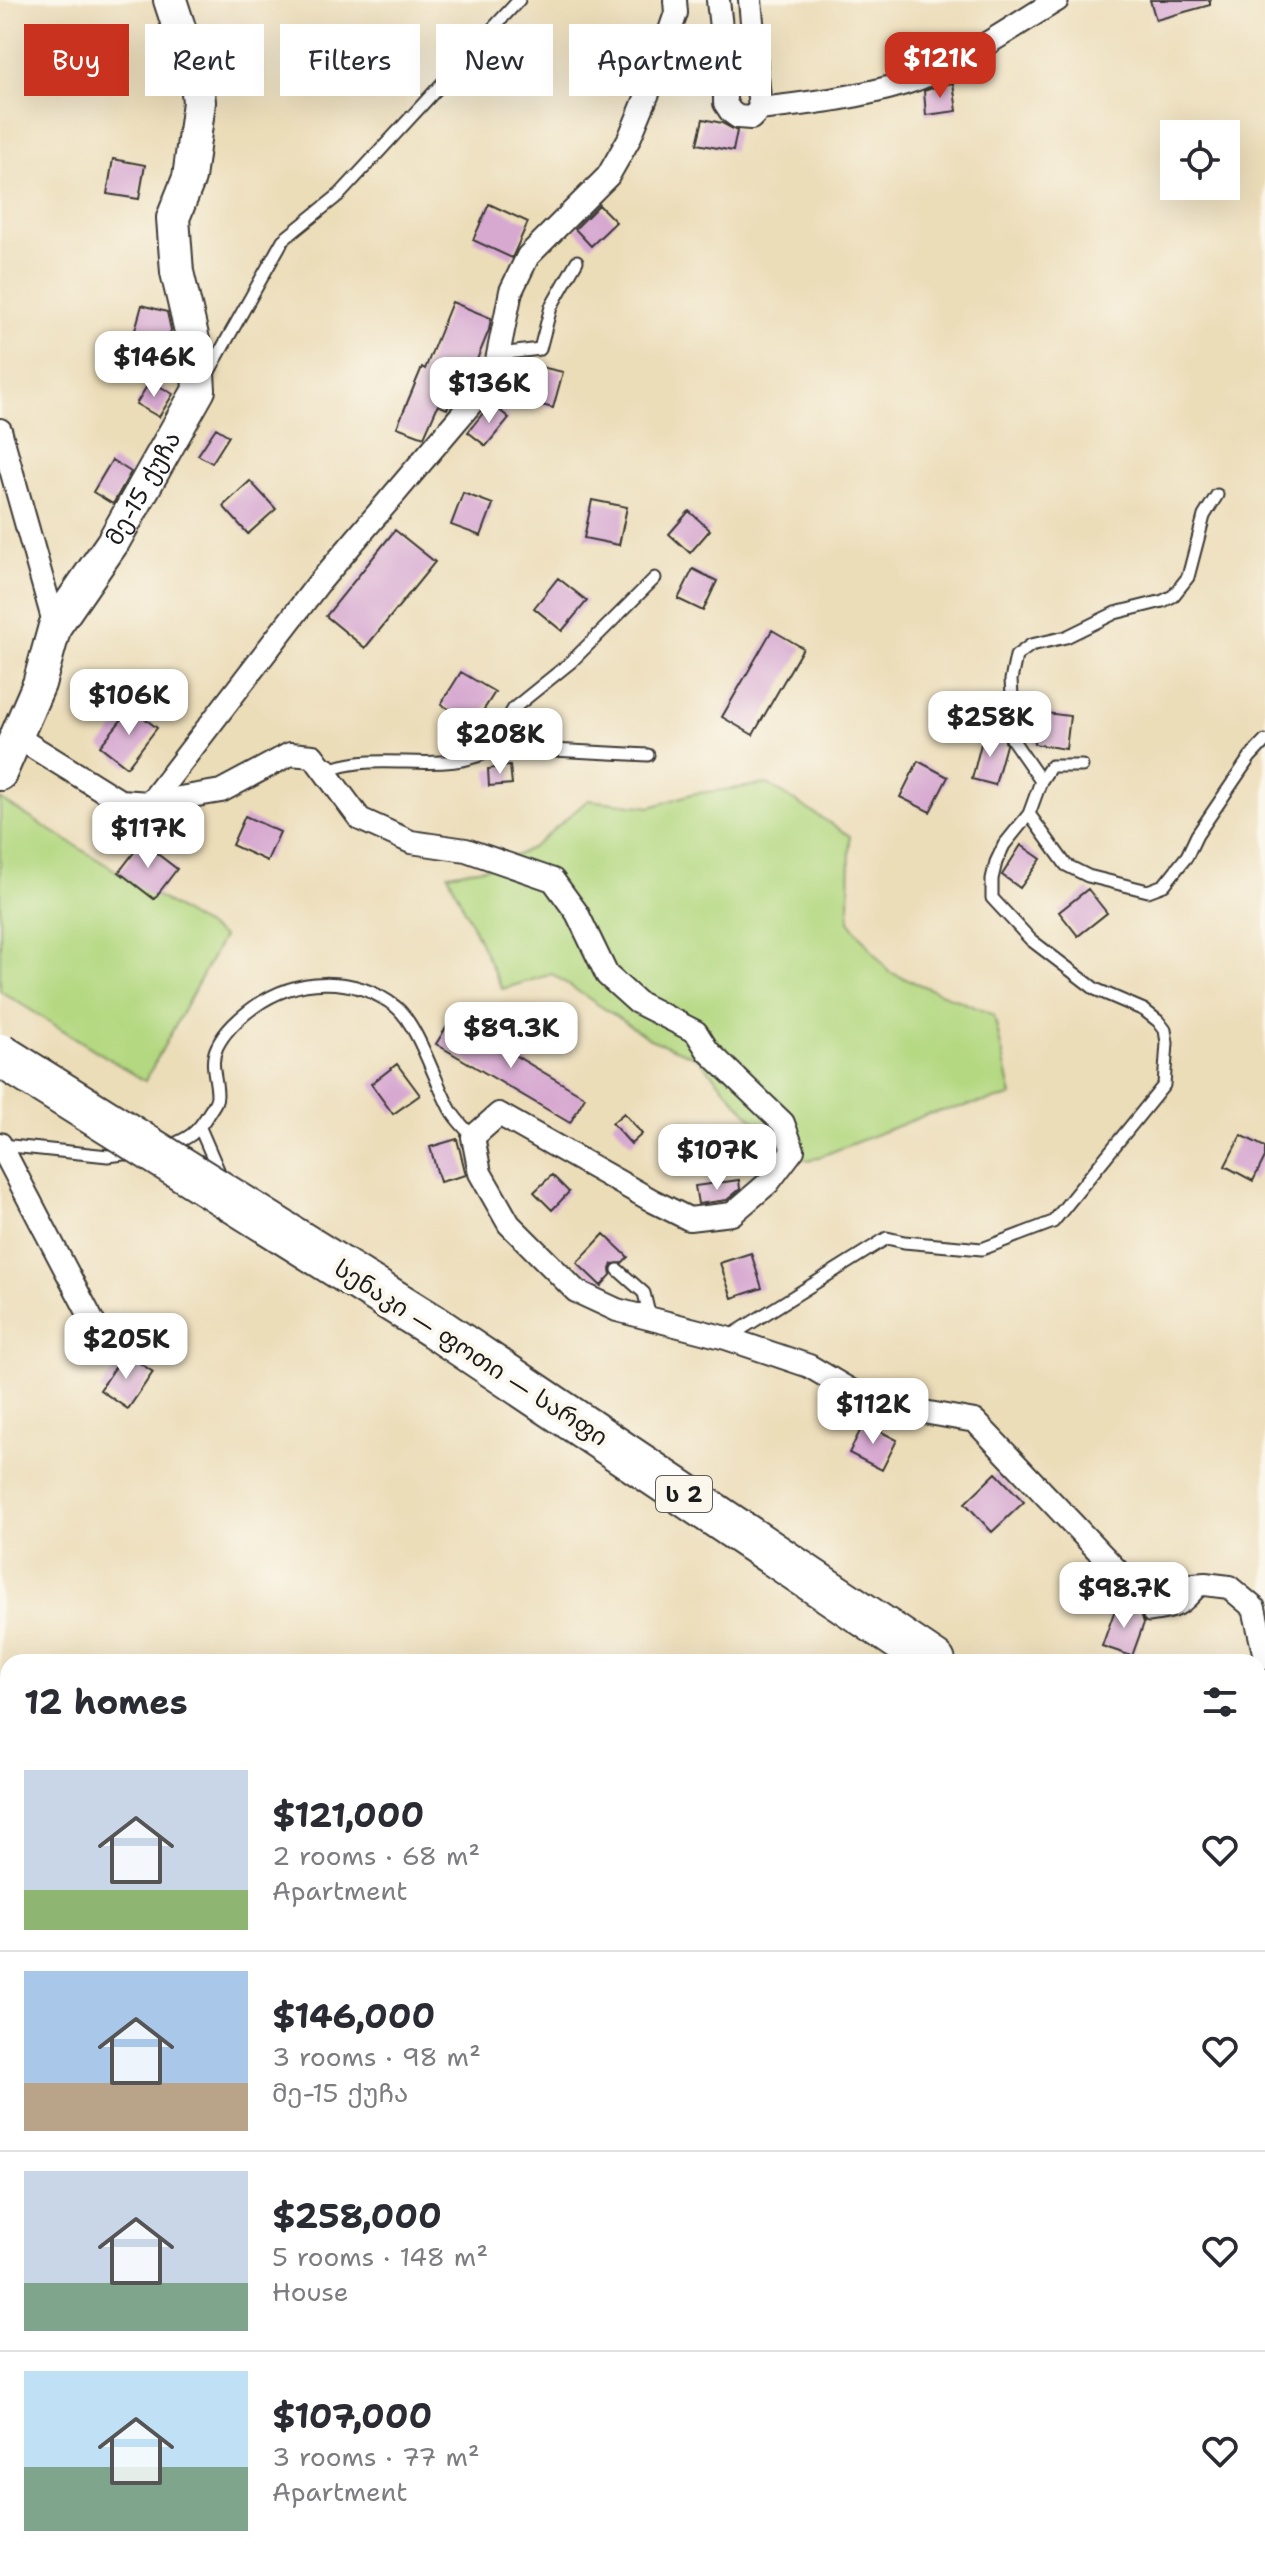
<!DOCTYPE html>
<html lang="en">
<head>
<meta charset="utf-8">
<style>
  :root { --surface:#fff; --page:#f2f2f3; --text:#2b2b33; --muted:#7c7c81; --line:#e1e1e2; --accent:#c8321e }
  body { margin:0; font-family:"Shantell Sans","Noto Sans Georgian",sans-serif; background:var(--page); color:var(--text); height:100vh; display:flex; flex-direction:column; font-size:30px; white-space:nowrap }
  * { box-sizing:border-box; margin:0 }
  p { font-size:26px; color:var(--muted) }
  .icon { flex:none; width:44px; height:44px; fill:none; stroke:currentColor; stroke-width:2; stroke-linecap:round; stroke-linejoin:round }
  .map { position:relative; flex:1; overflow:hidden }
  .details { position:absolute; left:0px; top:1654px; width:1266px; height:914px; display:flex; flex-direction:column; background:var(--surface); border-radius:24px 24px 0 0; box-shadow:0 8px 32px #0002 }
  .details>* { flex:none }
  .guide { position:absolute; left:24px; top:24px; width:800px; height:72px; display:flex; gap:16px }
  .buttons { position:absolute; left:1160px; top:120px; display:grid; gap:16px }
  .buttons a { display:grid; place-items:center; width:80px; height:80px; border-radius:0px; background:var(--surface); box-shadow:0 8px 32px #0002; font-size:40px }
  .price { position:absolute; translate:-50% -68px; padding:0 18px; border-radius:16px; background:#fff; color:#222; font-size:26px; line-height:52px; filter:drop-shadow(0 2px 4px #0008) }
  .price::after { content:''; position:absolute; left:50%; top:48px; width:24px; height:18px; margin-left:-12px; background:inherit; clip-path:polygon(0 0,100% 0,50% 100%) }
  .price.active { background:var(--accent); color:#fff }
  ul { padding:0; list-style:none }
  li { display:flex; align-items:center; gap:24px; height:200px; padding:0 24px }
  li+li { border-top:2px solid var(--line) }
  li span { display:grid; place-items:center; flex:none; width:224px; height:160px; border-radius:0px; color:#555 }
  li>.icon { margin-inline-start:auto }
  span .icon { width:96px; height:96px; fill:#fffc; stroke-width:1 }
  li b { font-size:34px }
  h2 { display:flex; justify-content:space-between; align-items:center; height:96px; padding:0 24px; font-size:34px }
  .pill { padding:0 28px; border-radius:0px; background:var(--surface); box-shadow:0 8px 32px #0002; font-size:28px; line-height:72px }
  .pill.active { background:var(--accent); color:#fff }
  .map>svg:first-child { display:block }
  .green { fill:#b4d881; stroke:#687a4e; stroke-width:2 }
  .building { fill:#d7a9d1 }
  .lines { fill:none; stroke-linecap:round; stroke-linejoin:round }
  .lane-casing { stroke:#3b3934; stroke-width:15 }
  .street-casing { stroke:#3b3934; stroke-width:26 }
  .secondary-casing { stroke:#3b3934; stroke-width:36 }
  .highway-casing { stroke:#3b3934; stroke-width:46 }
  .lane { stroke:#fff; stroke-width:11 }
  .street { stroke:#fff; stroke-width:22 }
  .secondary { stroke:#fff; stroke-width:32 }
  .highway { stroke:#fff; stroke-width:42 }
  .highway-bridge-casing { stroke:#3b3934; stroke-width:46; stroke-linecap:butt }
  .highway-bridge { stroke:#fff; stroke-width:42 }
  .labels { text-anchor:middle; stroke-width:8; stroke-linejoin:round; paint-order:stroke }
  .shield { fill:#fbf7ec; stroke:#5f5e5a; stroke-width:2 }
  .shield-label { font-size:22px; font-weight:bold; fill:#1c1c1c }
  .street-label { font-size:24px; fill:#1c1c1c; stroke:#fbf7ec }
</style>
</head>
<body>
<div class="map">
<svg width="1265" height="2567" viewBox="0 0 1265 2567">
  <rect width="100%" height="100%" fill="#fbf7ec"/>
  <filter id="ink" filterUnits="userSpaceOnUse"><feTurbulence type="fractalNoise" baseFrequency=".0125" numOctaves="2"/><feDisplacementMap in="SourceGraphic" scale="16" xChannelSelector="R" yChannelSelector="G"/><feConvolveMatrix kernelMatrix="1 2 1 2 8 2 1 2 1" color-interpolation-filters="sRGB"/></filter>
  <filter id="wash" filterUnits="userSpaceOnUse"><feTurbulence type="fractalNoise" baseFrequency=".006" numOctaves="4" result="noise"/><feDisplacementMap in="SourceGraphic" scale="32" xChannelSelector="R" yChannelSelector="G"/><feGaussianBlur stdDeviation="1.8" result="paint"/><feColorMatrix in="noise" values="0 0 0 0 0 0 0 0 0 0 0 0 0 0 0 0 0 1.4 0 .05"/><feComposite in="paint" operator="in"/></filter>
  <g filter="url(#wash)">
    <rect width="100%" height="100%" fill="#ecddb9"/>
    <path class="green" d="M768 784 850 836 849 921 889 972 994 1015 1012 1096 928 1114 809 1161 779 1149 698 1058 650 1039 552 974 502 989 448 874 495 866 533 847 588 800 651 807 691 794Z
      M0 799 223 937 145 1081 0 991Z"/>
    <g id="blocks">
      <path class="building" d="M1150 0H1210V5L1156 20Z
        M953 83 957 111 926 115 924 91 938 86Z
        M703 119 722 123 737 131 733 151 697 144Z
        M113 159 145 165 139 199 107 194Z
        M489 204 528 222 512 258 473 240Z
        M599 205 616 222 591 246 575 229Z
        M452 302 491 318 489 330 472 372 464 369 447 409 438 405 424 437 397 427 422 367 425 369Z
        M142 305 167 312 171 330 165 350 132 341Z
        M532 365 563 372 553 408 523 400Z
        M150 381 173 394 159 417 136 404Z
        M491 403 509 418 486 446 468 432Z
        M216 428 229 436 212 463 198 455Z
        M112 460 131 472 113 504 93 492Z
        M250 481 276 509 248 534 223 506Z
        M463 493 493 504 481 536 451 525Z
        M592 500 627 507 619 545 584 538Z
        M689 511 710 530 690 553 669 534Z
        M395 530 435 562 365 648 326 616Z
        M693 569 717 581 703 611 678 599Z
        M558 578 587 601 562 631 534 608Z
        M772 630 803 648 753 735 722 717Z
        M461 672 495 692 474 725 441 704Z
        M131 708 157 728 127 767 100 746Z
        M1038 712 1070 716 1066 749 1034 744Z
        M984 732 1004 737 1006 745 995 785 972 779Z
        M918 761 948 777 930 812 900 797Z
        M510 766 512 784 489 786 488 769Z
        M245 816 280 832 267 861 232 845Z
        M142 842 177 869 154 899 119 872Z
        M1021 845 1041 859 1020 888 1002 875Z
        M1088 889 1107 913 1078 936 1059 912Z
        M452 1018 585 1097 570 1123 436 1044Z
        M397 1064 420 1095 393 1114 371 1084Z
        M624 1113 642 1134 631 1144 612 1123Z
        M1241 1135 1265 1147V1157L1253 1181 1225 1166Z
        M457 1139 466 1175 440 1182 430 1147Z
        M552 1175 569 1192 552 1210 534 1192Z
        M739 1180 740 1189 727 1200 698 1204 695 1186Z
        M604 1234 628 1257 622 1263 612 1264 610 1269 611 1275 601 1286 577 1263Z
        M751 1253 762 1288 732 1298 720 1263Z
        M125 1353 153 1372 128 1409 100 1390Z
        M864 1423 897 1440 882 1470 849 1453Z
        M996 1473 1024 1502 992 1532 965 1503Z
        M1117 1604 1141 1613 1144 1623 1132 1656 1102 1646Z"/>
    </g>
  </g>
  <g filter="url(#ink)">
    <use href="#blocks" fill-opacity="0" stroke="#3b3934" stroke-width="2"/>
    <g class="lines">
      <defs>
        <path id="lane" d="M500 354 540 349 551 307 577 261
          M207 375 283 240 340 194 519 0
          M496 747 498 735 514 708 571 662 655 578
          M324 762 335 768C385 751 451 777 496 747L648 755
          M1041 781 1051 766H1082
          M1029 814 1066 865 1088 876 1148 891 1164 885 1187 856 1197 835 1250 757 1265 741
          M200 1128 222 1179
          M2 1145 108 1156 132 1153
          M165 1148C189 1138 197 1134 210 1111 214 1105 217 1101 217 1095 217 1077 209 1064 217 1047 225 1030 239 1018 254 1007 296 977 353 974 396 1007 418 1025 435 1082 450 1109 455 1119 465 1128 473 1137
          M618 1270 644 1293 650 1318
          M727 1338 887 1238 904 1242 982 1249 1053 1222 1164 1085 1167 1043 1165 1030 1158 1021 1144 1010 1095 989 1031 940 992 898V879L996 862 1004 845 1029 814 1041 781 1012 739 1013 711 1011 680 1016 656 1031 645 1066 637 1115 613 1163 601 1173 596 1188 577 1204 516 1217 495
          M1149 1616C1182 1612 1183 1609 1205 1585"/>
        <path id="street" d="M718 0 725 65V103L731 112 738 117 751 118 760 109 750 0
          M760 109C809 103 858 98 905 83 955 68 1012 27 1057 0
          M0 430 55 626
          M17 737 120 801 150 803 318 584 475 399 495 370 511 291 528 256 608 176 629 139 651 86 676 13 675 0
          M150 803 221 791 290 754 313 756 360 819 411 842 466 850 553 880 577 913 607 975 637 1002 696 1032 708 1051 783 1123 793 1150 768 1183 732 1214 689 1219 653 1201 499 1114 473 1137 480 1173 509 1224 576 1291 617 1310 726 1338 809 1366 872 1403 975 1421 1126 1580 1166 1587 1205 1584 1229 1587 1254 1608 1265 1657
          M0 1144 101 1337
          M1258 2402 1265 2401
          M86 2567 97 2560"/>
        <g id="secondary">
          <path id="s1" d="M0 774 39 684 55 626 113 542 199 390 197 357 177 272 173 218 189 178 199 102 197 83 170 0"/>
        </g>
        <path id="highway" d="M433 1326 934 1662
          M1258 1879 1265 1884"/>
      </defs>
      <use href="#lane" class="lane-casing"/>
      <use href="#street" class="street-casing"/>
      <use href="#secondary" class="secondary-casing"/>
      <use href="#highway" class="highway-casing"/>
      <use href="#lane" class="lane"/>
      <use href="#street" class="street"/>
      <use href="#secondary" class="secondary"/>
      <use href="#highway" class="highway"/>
      <defs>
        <path id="highway-bridge" d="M0 1055 433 1326"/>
      </defs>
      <use href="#highway-bridge" class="highway-bridge-casing"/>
      <use href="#highway-bridge" class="highway-bridge"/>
    </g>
  </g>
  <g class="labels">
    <rect class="shield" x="656" y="1476" width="56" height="36" rx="6"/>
    <g class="shield-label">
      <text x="684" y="1502">ს 2</text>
    </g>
    <g class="street-label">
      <text dy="8" stroke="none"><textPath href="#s1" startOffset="322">მე-15 ქუჩა</textPath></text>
      <text transform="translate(471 1353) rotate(33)" y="8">სენაკი — ფოთი — სარფი</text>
    </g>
  </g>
</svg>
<div class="buttons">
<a><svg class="icon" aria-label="locate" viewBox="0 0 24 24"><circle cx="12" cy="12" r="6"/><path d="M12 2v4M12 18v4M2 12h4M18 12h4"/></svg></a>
</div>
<b class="price active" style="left:940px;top:100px">$121K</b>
<b class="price" style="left:154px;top:399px">$146K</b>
<b class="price" style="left:489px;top:425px">$136K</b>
<b class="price" style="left:129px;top:737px">$106K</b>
<b class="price" style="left:990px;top:759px">$258K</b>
<b class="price" style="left:500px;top:776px">$208K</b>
<b class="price" style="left:148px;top:870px">$117K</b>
<b class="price" style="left:511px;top:1070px">$89.3K</b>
<b class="price" style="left:717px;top:1192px">$107K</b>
<b class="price" style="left:126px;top:1381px">$205K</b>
<b class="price" style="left:873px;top:1446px">$112K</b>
<b class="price" style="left:1124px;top:1630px">$98.7K</b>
<div class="guide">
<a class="pill active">Buy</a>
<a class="pill">Rent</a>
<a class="pill">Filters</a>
<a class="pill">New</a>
<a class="pill">Apartment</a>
</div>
<section class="details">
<h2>12 homes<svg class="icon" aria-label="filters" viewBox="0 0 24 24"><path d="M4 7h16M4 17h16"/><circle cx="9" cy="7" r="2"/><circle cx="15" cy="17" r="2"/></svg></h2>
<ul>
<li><span style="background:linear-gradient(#c9d6e8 75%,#8fb573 0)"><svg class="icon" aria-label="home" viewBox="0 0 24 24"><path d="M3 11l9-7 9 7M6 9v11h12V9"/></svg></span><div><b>$121,000</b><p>2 rooms · 68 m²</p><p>Apartment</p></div><svg class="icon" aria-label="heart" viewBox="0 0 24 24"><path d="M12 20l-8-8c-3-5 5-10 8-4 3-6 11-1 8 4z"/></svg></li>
<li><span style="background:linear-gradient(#a9c7e8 70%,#b9a48a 0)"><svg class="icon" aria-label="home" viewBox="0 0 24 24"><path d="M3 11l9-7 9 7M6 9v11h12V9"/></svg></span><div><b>$146,000</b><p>3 rooms · 98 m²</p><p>მე-15 ქუჩა</p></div><svg class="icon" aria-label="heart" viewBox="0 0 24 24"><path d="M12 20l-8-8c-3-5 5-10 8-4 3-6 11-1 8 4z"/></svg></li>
<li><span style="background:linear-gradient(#c9d6e8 70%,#7fa58c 0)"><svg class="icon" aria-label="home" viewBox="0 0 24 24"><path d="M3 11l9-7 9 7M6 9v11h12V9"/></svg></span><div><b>$258,000</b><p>5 rooms · 148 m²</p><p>House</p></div><svg class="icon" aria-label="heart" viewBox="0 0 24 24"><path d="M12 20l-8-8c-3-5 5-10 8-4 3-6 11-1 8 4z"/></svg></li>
<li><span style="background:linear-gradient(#bfe0f5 60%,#7fa58c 0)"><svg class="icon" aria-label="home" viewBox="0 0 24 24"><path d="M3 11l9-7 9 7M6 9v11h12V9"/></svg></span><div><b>$107,000</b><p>3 rooms · 77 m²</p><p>Apartment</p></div><svg class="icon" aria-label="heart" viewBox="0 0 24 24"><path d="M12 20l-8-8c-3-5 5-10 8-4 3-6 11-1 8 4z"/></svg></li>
</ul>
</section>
</div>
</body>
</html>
